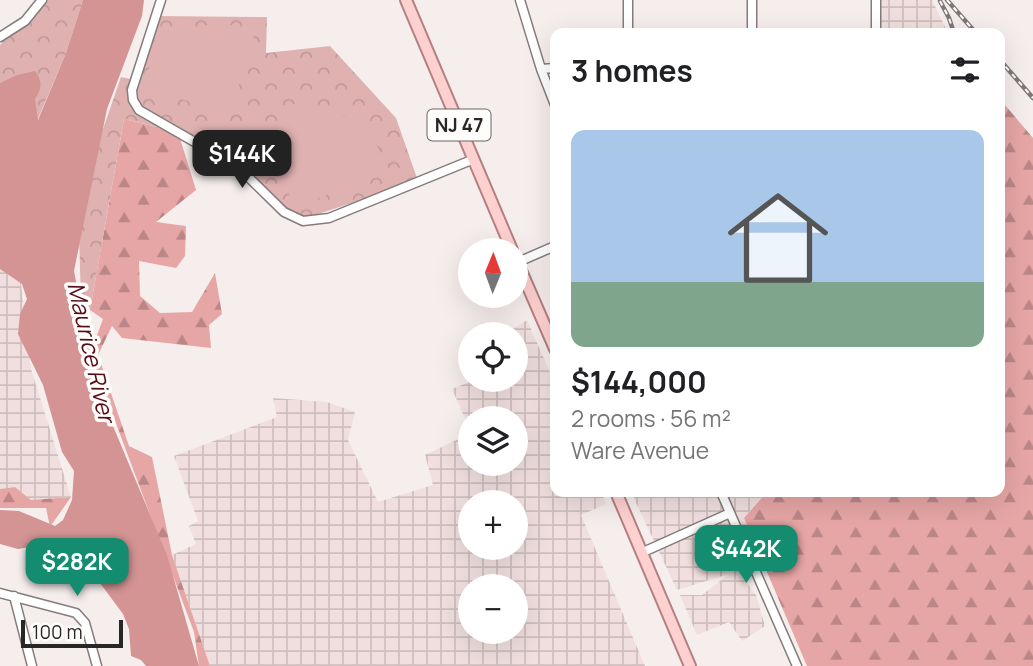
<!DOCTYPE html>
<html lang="en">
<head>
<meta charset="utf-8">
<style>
  :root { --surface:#fff; --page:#f6f6f6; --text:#202124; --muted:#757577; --line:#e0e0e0; --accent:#138c6f }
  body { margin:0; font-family:Manrope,sans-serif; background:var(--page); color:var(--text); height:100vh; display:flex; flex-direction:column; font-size:26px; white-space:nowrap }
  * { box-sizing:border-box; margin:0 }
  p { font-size:23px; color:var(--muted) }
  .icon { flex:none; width:38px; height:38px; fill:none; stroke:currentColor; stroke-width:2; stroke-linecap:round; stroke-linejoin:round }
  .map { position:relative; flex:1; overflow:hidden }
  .side { position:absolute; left:550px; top:28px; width:455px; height:469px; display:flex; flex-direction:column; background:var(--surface); border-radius:14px; box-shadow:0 7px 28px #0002 }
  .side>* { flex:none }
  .needle { width:46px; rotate:1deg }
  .fabs { position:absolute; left:458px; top:238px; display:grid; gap:14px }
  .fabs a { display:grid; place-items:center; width:70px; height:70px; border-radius:50%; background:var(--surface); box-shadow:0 7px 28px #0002; font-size:35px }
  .scale { position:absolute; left:21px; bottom:18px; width:102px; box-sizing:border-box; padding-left:7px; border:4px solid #292626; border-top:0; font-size:19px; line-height:24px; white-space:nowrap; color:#292626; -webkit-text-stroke:5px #fefdfc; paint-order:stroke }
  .price { position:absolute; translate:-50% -60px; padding:0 16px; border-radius:14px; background:var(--accent); color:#fff; font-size:23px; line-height:46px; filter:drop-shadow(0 2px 4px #0008) }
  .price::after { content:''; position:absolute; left:50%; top:42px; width:21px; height:16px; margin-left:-10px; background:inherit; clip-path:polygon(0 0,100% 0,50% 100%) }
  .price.active { background:#222; color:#fff }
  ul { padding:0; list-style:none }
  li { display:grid; align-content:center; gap:14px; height:371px; padding:0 21px }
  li+li { border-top:2px solid var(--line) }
  li span { display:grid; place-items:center; height:217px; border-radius:14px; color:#555 }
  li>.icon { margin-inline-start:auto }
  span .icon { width:126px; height:126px; fill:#fffc; stroke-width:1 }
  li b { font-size:30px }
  h2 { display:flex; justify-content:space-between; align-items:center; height:84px; padding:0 21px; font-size:30px }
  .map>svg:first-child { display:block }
  .industrial { fill:url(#industrial-grid); fill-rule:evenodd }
  .forest { fill:url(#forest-firs) }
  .park { fill:url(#park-crowns) }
  .pitch { fill:#dfb2b1 }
  .water { fill:#d39493 }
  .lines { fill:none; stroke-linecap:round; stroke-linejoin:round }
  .minor-casing { stroke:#847c7c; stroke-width:11 }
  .major-casing { stroke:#b38180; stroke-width:14 }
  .minor { stroke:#fff; stroke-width:8 }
  .major { stroke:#fed1d0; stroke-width:10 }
  .rail-casing { stroke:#7e7978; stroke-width:4.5 }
  .rail { stroke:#fefdfc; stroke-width:2; stroke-dasharray:5; stroke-linecap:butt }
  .labels { text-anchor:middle; stroke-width:7; stroke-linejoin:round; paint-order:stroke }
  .shield { fill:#fefdfc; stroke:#696666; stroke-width:2 }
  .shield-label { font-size:19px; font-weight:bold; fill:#292626 }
  .water-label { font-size:23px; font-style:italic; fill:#570c15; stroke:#fefdfc }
</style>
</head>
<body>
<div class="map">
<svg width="1033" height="666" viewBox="0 0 1033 666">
  <defs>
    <pattern id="industrial-grid" width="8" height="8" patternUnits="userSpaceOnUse" patternTransform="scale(1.75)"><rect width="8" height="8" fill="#f0dfde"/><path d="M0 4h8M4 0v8" fill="none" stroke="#cebfbe"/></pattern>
    <pattern id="forest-firs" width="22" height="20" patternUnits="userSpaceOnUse" patternTransform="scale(1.75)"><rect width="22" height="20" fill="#e6a6a5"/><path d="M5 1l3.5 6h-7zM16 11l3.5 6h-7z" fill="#ba8786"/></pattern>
    <pattern id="park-crowns" width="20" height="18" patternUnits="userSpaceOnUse" patternTransform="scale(1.75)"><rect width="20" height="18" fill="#dfb2b1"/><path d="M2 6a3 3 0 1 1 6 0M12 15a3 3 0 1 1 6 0" fill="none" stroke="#bf9998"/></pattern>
  </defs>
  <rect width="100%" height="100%" fill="#f6eeed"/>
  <path class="industrial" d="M874 0H932L948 33H875Z
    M0 263 20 275 31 369 71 497 31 500 15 487 0 489Z
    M527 320 555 384V492H601L606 504 581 515 645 666H210L172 555 196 544 189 526 198 521 174 456 277 417 273 398 327 402 355 412 348 440 378 502 433 485 425 455 471 433V464H516V418H471V432L452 389 474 380H516V372L520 371 516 360V334L506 333ZM471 502H516V548H471ZM471 586H516V632H471Z
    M631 492H767L744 518 761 562 738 571 756 595 765 626 742 641 729 622 697 635 680 595H702L729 574 677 590Z"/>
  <path class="forest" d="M999 98 1033 138V666H807L744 518 767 492H999Z
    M124 119 178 132 196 190 156 222 186 226 185 256 176 268 139 261 140 296 160 313 192 312 215 273 222 314 209 325 211 348 122 338 112 326 98 355 129 446 152 457 172 555 210 666H199L194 632 90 354 103 319 90 310Z
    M15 487 31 500 71 497 50 527 46 508H0V489Z"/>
  <path class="park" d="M41 0H83L66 53 37 121 0 118V45Z
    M157 16 267 17 266 53 330 46 396 118 418 181 300 220 178 132 124 119 90 310 81 303 78 201 121 77 135 80Z"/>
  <path class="pitch" d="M215 23 238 26 255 32 230 115 142 86C154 49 178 31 215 23Z
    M290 104C341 105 371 124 390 172L308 202H294L289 195 278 107Z"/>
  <path class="water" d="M83 0H144L142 16 107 109 74 271 88 343 105 407 167 555 199 666H146L141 660 131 656 129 629 123 614 100 583 71 579 61 565 62 556 56 543 18 549 0 544V510L19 511 55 526 63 520 72 500 74 471 62 452 43 385 18 334 20 314 27 299 22 284 0 269V83L17 75 35 71C43 81 42 89 35 99L38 120 66 53Z"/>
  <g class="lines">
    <defs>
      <path id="minor" d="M161 0 132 90 133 100 139 110 238 167 284 212 303 221 329 218 474 159
        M520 0 541 69 555 105
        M876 0V33
        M628 33V0
        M752 33V0
        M0 37 25 21 42 0
        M541 69 555 68
        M518 262 555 246
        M721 492 797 666
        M641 553 730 513
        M0 593 76 613 85 623 97 666
        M14 596 32 666"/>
      <path id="major" d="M406 0 512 250
        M516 259 555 349
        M616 492 690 666"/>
    </defs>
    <use href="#minor" class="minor-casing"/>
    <use href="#major" class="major-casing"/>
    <use href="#minor" class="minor"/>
    <use href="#major" class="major"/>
    <defs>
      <path id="rail" d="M947 0 976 33
        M940 1 949 18 954 33
        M999 59 1033 98"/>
    </defs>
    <use href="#rail" class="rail-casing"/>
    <use href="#rail" class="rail"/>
  </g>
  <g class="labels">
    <rect class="shield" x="427.5" y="109.5" width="63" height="31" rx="5"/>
    <g class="shield-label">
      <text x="459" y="132">NJ 47</text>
    </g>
    <g class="water-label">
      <text transform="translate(91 352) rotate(77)" y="8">Maurice River</text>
    </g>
  </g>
</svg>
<div class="fabs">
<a><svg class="needle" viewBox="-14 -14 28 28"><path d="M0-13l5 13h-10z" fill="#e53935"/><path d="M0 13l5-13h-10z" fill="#757577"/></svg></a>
<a><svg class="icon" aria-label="locate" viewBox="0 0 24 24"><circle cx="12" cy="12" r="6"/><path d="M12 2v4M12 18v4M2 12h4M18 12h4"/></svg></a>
<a><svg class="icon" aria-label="layers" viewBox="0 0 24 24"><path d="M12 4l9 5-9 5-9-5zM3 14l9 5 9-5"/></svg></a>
<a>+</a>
<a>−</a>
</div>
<div class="scale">100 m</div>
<b class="price active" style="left:242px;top:190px">$144K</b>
<b class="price" style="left:746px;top:585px">$442K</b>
<b class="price" style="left:77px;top:598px">$282K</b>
<section class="side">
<h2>3 homes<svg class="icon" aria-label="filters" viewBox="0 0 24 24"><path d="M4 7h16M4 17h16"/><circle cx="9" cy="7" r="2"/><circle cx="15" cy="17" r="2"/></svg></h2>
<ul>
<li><span style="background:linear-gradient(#a9c7e8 70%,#7fa58c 0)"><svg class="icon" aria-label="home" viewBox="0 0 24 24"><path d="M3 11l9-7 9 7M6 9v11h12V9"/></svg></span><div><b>$144,000</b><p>2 rooms · 56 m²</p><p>Ware Avenue</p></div></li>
</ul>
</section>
</div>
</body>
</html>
